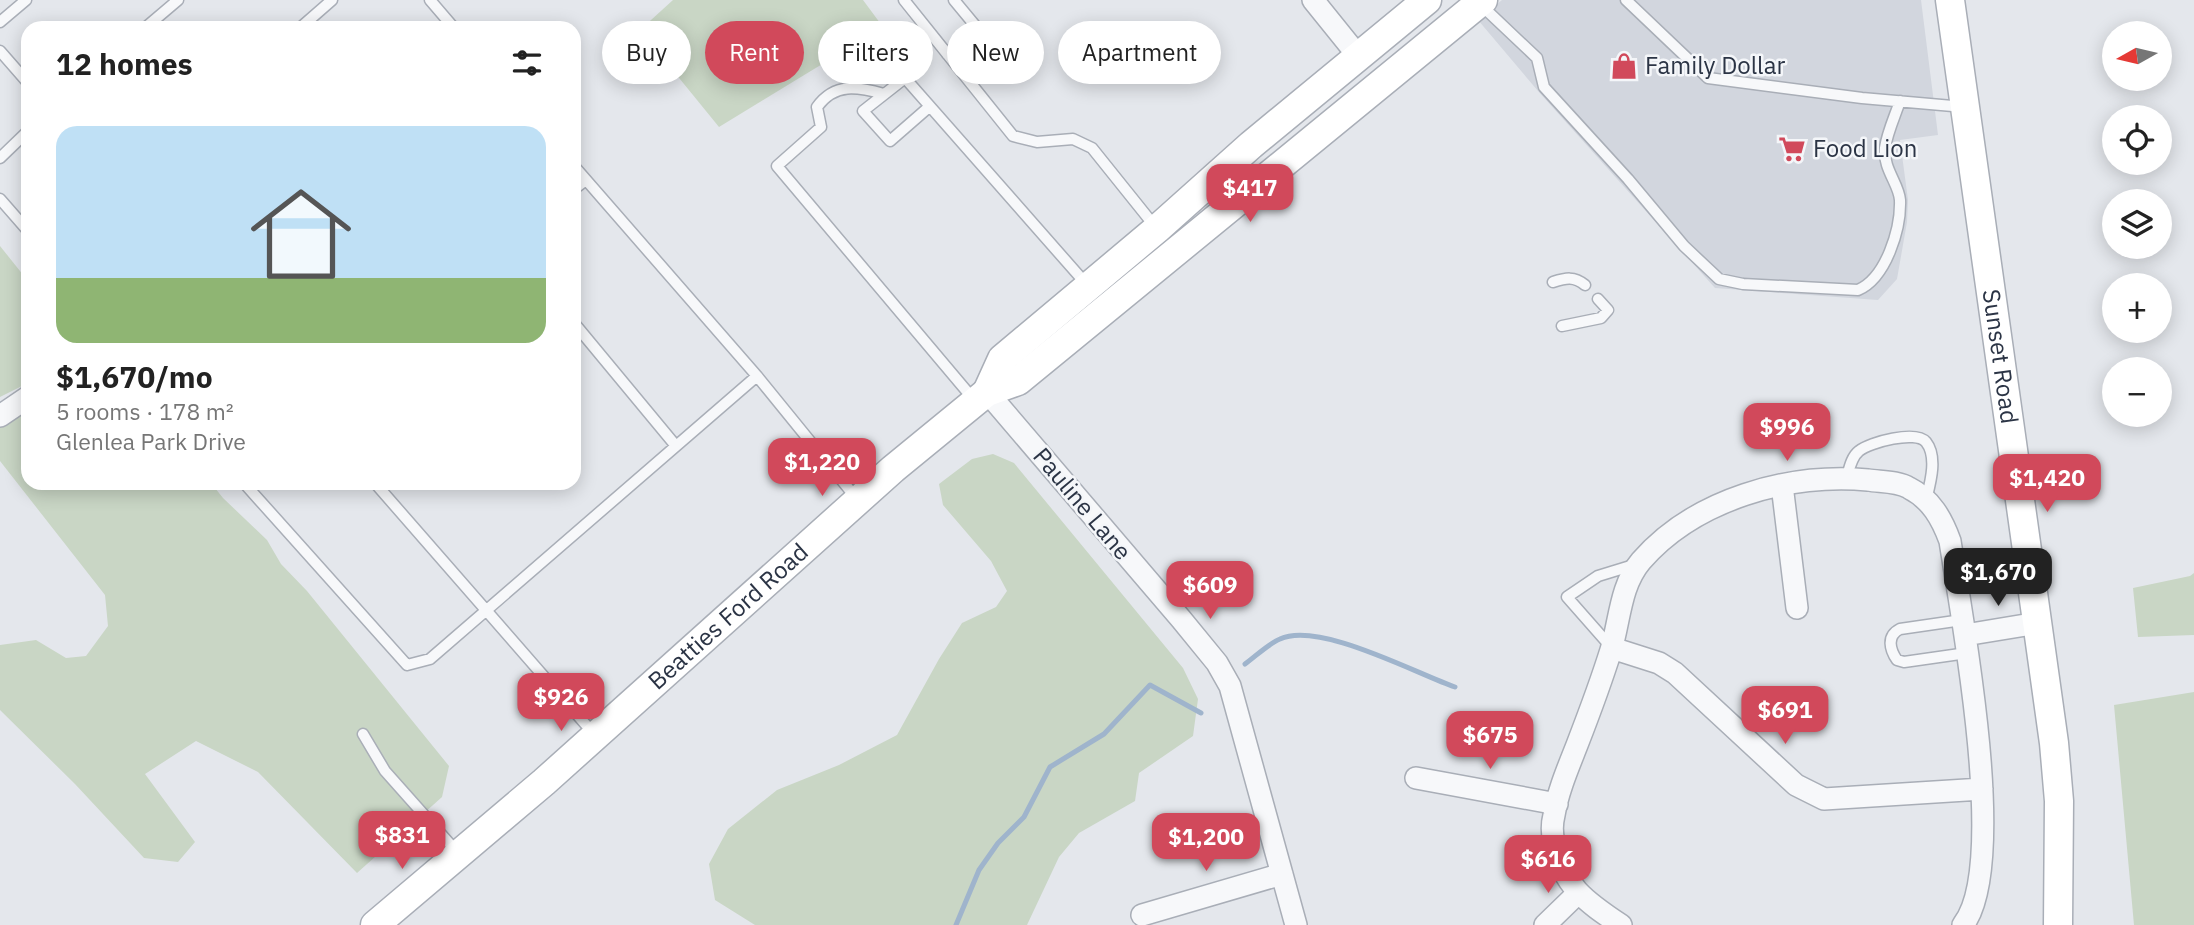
<!DOCTYPE html>
<html lang="en">
<head>
<meta charset="utf-8">
<style>
  :root { --surface:#fff; --page:#f6f6f6; --text:#222; --muted:#767676; --accent:#d1495b }
  body { margin:0; font-family:"IBM Plex Sans",sans-serif; background:var(--page); color:var(--text); height:100vh; display:flex; flex-direction:column; font-size:26px; white-space:nowrap }
  * { box-sizing:border-box; margin:0 }
  p { font-size:23px; color:var(--muted) }
  .icon { flex:none; width:38px; height:38px; fill:none; stroke:currentColor; stroke-width:2; stroke-linecap:round; stroke-linejoin:round }
  .map { position:relative; flex:1; overflow:hidden }
  .panel { position:absolute; left:21px; top:21px; width:560px; height:469px; display:flex; flex-direction:column; background:var(--surface); border-radius:21px; box-shadow:0 4px 18px #0003 }
  .panel>* { flex:none }
  .guide { position:absolute; left:602px; top:21px; width:665px; height:63px; display:flex; gap:14px }
  .needle { width:46px; rotate:262deg }
  .controls { position:absolute; left:2102px; top:21px; display:grid; gap:14px }
  .controls a { display:grid; place-items:center; width:70px; height:70px; border-radius:50%; background:var(--surface); box-shadow:0 4px 18px #0003; font-size:35px }
  .price { position:absolute; translate:-50% -60px; padding:0 16px; border-radius:14px; background:var(--accent); color:#fff; font-size:23px; line-height:46px; filter:drop-shadow(0 2px 4px #0008) }
  .price::after { content:''; position:absolute; left:50%; top:42px; width:21px; height:16px; margin-left:-10px; background:inherit; clip-path:polygon(0 0,100% 0,50% 100%) }
  .price.current { background:#222; color:#fff }
  ul { padding:0; list-style:none }
  li { display:grid; align-content:center; gap:14px; height:371px; padding:0 35px }
  li span { display:grid; place-items:center; height:217px; border-radius:21px; color:#555 }
  li>.icon { margin-inline-start:auto }
  span .icon { width:126px; height:126px; fill:#fffc; stroke-width:1 }
  li b { font-size:30px }
  h2 { display:flex; justify-content:space-between; align-items:center; height:84px; padding:0 35px; font-size:30px }
  .pill { padding:0 24px; border-radius:32px; background:var(--surface); box-shadow:0 4px 18px #0003; font-size:24px; line-height:63px }
  .pill.current { background:var(--accent); color:#fff }
  .map>svg:first-child { display:block }
  .built { fill:#d2d6de }
  .green { fill:#c9d6c5 }
  .lines { fill:none; stroke-linecap:round; stroke-linejoin:round }
  .stream { stroke:#9fb4cc; stroke-width:5 }
  .service-casing { stroke:#a9aeb7; stroke-width:13 }
  .minor-casing { stroke:#a9aeb7; stroke-width:24 }
  .secondary-casing { stroke:#a9aeb7; stroke-width:31 }
  .service { stroke:#f7f8fa; stroke-width:10 }
  .minor { stroke:#f7f8fa; stroke-width:21 }
  .secondary { stroke:#fff; stroke-width:28 }
  .labels { text-anchor:middle; stroke-width:5; stroke-linejoin:round; paint-order:stroke }
  .poi-label { font-size:24px; fill:#2b3445; stroke:#f4f6f9; text-anchor:start }
  .street-label { font-size:24px; fill:#2b3445; stroke:#f4f6f9 }
</style>
</head>
<body>
<div class="map">
<svg width="2194" height="925" viewBox="0 0 2194 925">
  <rect width="100%" height="100%" fill="#e4e7ec"/>
  <path class="built" d="M1502 0H1921L1938 135 1900 140 1908 200 1907 222 1897 279 1878 300 1715 288 1538 91 1478 20Z"/>
  <path class="green" d="M673 0H863L883 27 719 127 640 30Z
    M0 246 28 281V383L0 397Z
    M27 409 28 483H211L223 498 267 540 281 564 307 591 449 766 442 797 357 873 258 772 196 741 145 774 195 842 178 862 144 858 75 784 0 710V645L36 640 66 658 86 656 108 626 105 595 0 461V427Z
    M993 454 1014 463 1183 668 1198 699 1193 736 1139 773 1135 801 1079 833 1059 857 1027 925H755L715 900 709 864 728 829 777 790 839 765 897 735 939 659 962 623 996 607 1007 591 991 561 943 505 939 484 972 459Z
    M2194 573V635L2138 637 2133 588 2190 576Z
    M2194 692V925H2134L2114 705Z"/>
  <g class="lines">
    <path class="stream" d="M1245 664C1256 656 1268 644 1280 639 1319 621 1415 673 1455 687
      M956 925 979 870 998 843 1024 817 1050 767 1104 734 1150 685 1201 713"/>
    <defs>
      <path id="service" d="M430 0 454 28
        M904 0 1013 136 1037 142 1073 139 1092 148 1157 229
        M1626 0 1708 78 1862 98 1964 107
        M1481 5 1537 58 1544 87 1628 179 1684 246 1719 279 1743 284 1858 290C1886 278 1901 229 1900 200 1899 184 1883 169 1885 148 1887 133 1895 116 1900 101
        M0 22 26 0
        M145 28 178 0
        M300 28 332 0
        M0 51 28 83
        M947 54 978 29 954 0
        M884 94C858 87 835 82 817 107L821 127 777 166 975 401
        M929 107 890 141 863 111 905 78 1088 286
        M0 158 28 131
        M574 166 757 376 857 499
        M574 189 586 180
        M0 199 28 231
        M1553 282C1566 278 1574 276 1585 285
        M574 323 676 446
        M1562 326 1601 318 1608 310 1598 299
        M1846 480C1849 470 1851 457 1859 451 1870 442 1916 430 1926 442 1938 457 1930 484 1926 500
        M244 483 407 665 430 659 757 376
        M375 483 594 734
        M1962 620 1900 629C1886 636 1890 650 1897 660L1904 662 1967 653
        M1611 647 1567 597 1598 576 1637 564
        M363 734 385 771 457 852"/>
      <path id="minor" d="M1313 0 1359 57
        M987 392 1181 619 1217 663 1230 686 1296 925
        M0 416 28 397
        M1782 485 1797 608
        M1965 635 2038 623
        M1612 648 1659 663 1675 673 1796 785 1824 799 1982 789
        M1416 778 1557 804
        M1142 915 1282 874
        M1545 925 1578 893
        M1621 925C1586 902 1562 885 1554 842 1552 834 1552 823 1554 815 1558 791 1568 768 1577 745 1589 714 1601 682 1611 650 1620 620 1620 586 1641 561 1695 499 1788 473 1868 480 1881 482 1898 481 1909 488 1931 499 1942 519 1950 541 1962 618 2009 866 1963 925"/>
      <g id="secondary">
        <path id="s1" d="M1950 0 2054 743 2059 801 2058 925"/>
        <path d="M987 392 1002 359 1157 229 1251 145 1427 0"/>
        <path id="s2" d="M375 925 544 782 893 469 987 392 1018 381 1483 0"/>
      </g>
    </defs>
    <use href="#service" class="service-casing"/>
    <use href="#minor" class="minor-casing"/>
    <use href="#secondary" class="secondary-casing"/>
    <use href="#service" class="service"/>
    <use href="#minor" class="minor"/>
    <use href="#secondary" class="secondary"/>
  </g>
  <defs>
    <symbol id="shop-bare" viewBox="-9 -9 18 18"><path d="M-5-2.5h2.3a2.7 3.5 0 0 1 5.4 0H5L5.5 6h-11ZM-1.5-2.5h3a1.5 2.3 0 0 0-3 0Z" fill="#d1495b" stroke="#f4f6f9" stroke-width="2.5" paint-order="stroke"/></symbol>
    <symbol id="supermarket-bare" viewBox="-9 -9 18 18"><path d="M-6-5.5h2.5l.6 2H6L4.5 2H-2.5L-4.4-4H-6ZM-1.5 3.2a1.3 1.3 0 1 0 .1 0ZM3 3.2a1.3 1.3 0 1 0 .1 0Z" fill="#d1495b" stroke="#f4f6f9" stroke-width="2.5" paint-order="stroke"/></symbol>
  </defs>
  <g fill-rule="evenodd">
    <use href="#shop-bare" x="1605" y="47" width="38" height="38"/>
    <use href="#supermarket-bare" x="1773" y="130" width="38" height="38"/>
  </g>
  <g class="labels">
    <g class="poi-label">
      <text x="1645" y="74">Family Dollar</text>
      <text x="1813" y="157">Food Lion</text>
    </g>
    <g class="street-label">
      <text dy="8" stroke="none"><textPath href="#s1" startOffset="360">Sunset Road</textPath></text>
      <text transform="translate(1082 504) rotate(50)" y="8">Pauline Lane</text>
      <text dy="8" stroke="none"><textPath href="#s2" startOffset="469">Beatties Ford Road</textPath></text>
    </g>
  </g>
</svg>
<div class="controls">
<a><svg class="needle" viewBox="-14 -14 28 28"><path d="M0-13l5 13h-10z" fill="#e53935"/><path d="M0 13l5-13h-10z" fill="#767676"/></svg></a>
<a><svg class="icon" aria-label="locate" viewBox="0 0 24 24"><circle cx="12" cy="12" r="6"/><path d="M12 2v4M12 18v4M2 12h4M18 12h4"/></svg></a>
<a><svg class="icon" aria-label="layers" viewBox="0 0 24 24"><path d="M12 4l9 5-9 5-9-5zM3 14l9 5 9-5"/></svg></a>
<a>+</a>
<a>−</a>
</div>
<b class="price" style="left:1250px;top:224px">$417</b>
<b class="price" style="left:1787px;top:463px">$996</b>
<b class="price" style="left:822px;top:498px">$1,220</b>
<b class="price" style="left:2047px;top:514px">$1,420</b>
<b class="price current" style="left:1998px;top:608px">$1,670</b>
<b class="price" style="left:1210px;top:621px">$609</b>
<b class="price" style="left:561px;top:733px">$926</b>
<b class="price" style="left:1785px;top:746px">$691</b>
<b class="price" style="left:1490px;top:771px">$675</b>
<b class="price" style="left:402px;top:871px">$831</b>
<b class="price" style="left:1206px;top:873px">$1,200</b>
<b class="price" style="left:1548px;top:895px">$616</b>
<div class="guide">
<a class="pill">Buy</a>
<a class="pill current">Rent</a>
<a class="pill">Filters</a>
<a class="pill">New</a>
<a class="pill">Apartment</a>
</div>
<section class="panel">
<h2>12 homes<svg class="icon" aria-label="filters" viewBox="0 0 24 24"><path d="M4 7h16M4 17h16"/><circle cx="9" cy="7" r="2"/><circle cx="15" cy="17" r="2"/></svg></h2>
<ul>
<li><span style="background:linear-gradient(#bfe0f5 70%,#8fb573 0)"><svg class="icon" aria-label="home" viewBox="0 0 24 24"><path d="M3 11l9-7 9 7M6 9v11h12V9"/></svg></span><div><b>$1,670/mo</b><p>5 rooms · 178 m²</p><p>Glenlea Park Drive</p></div></li>
</ul>
</section>
</div>
</body>
</html>
